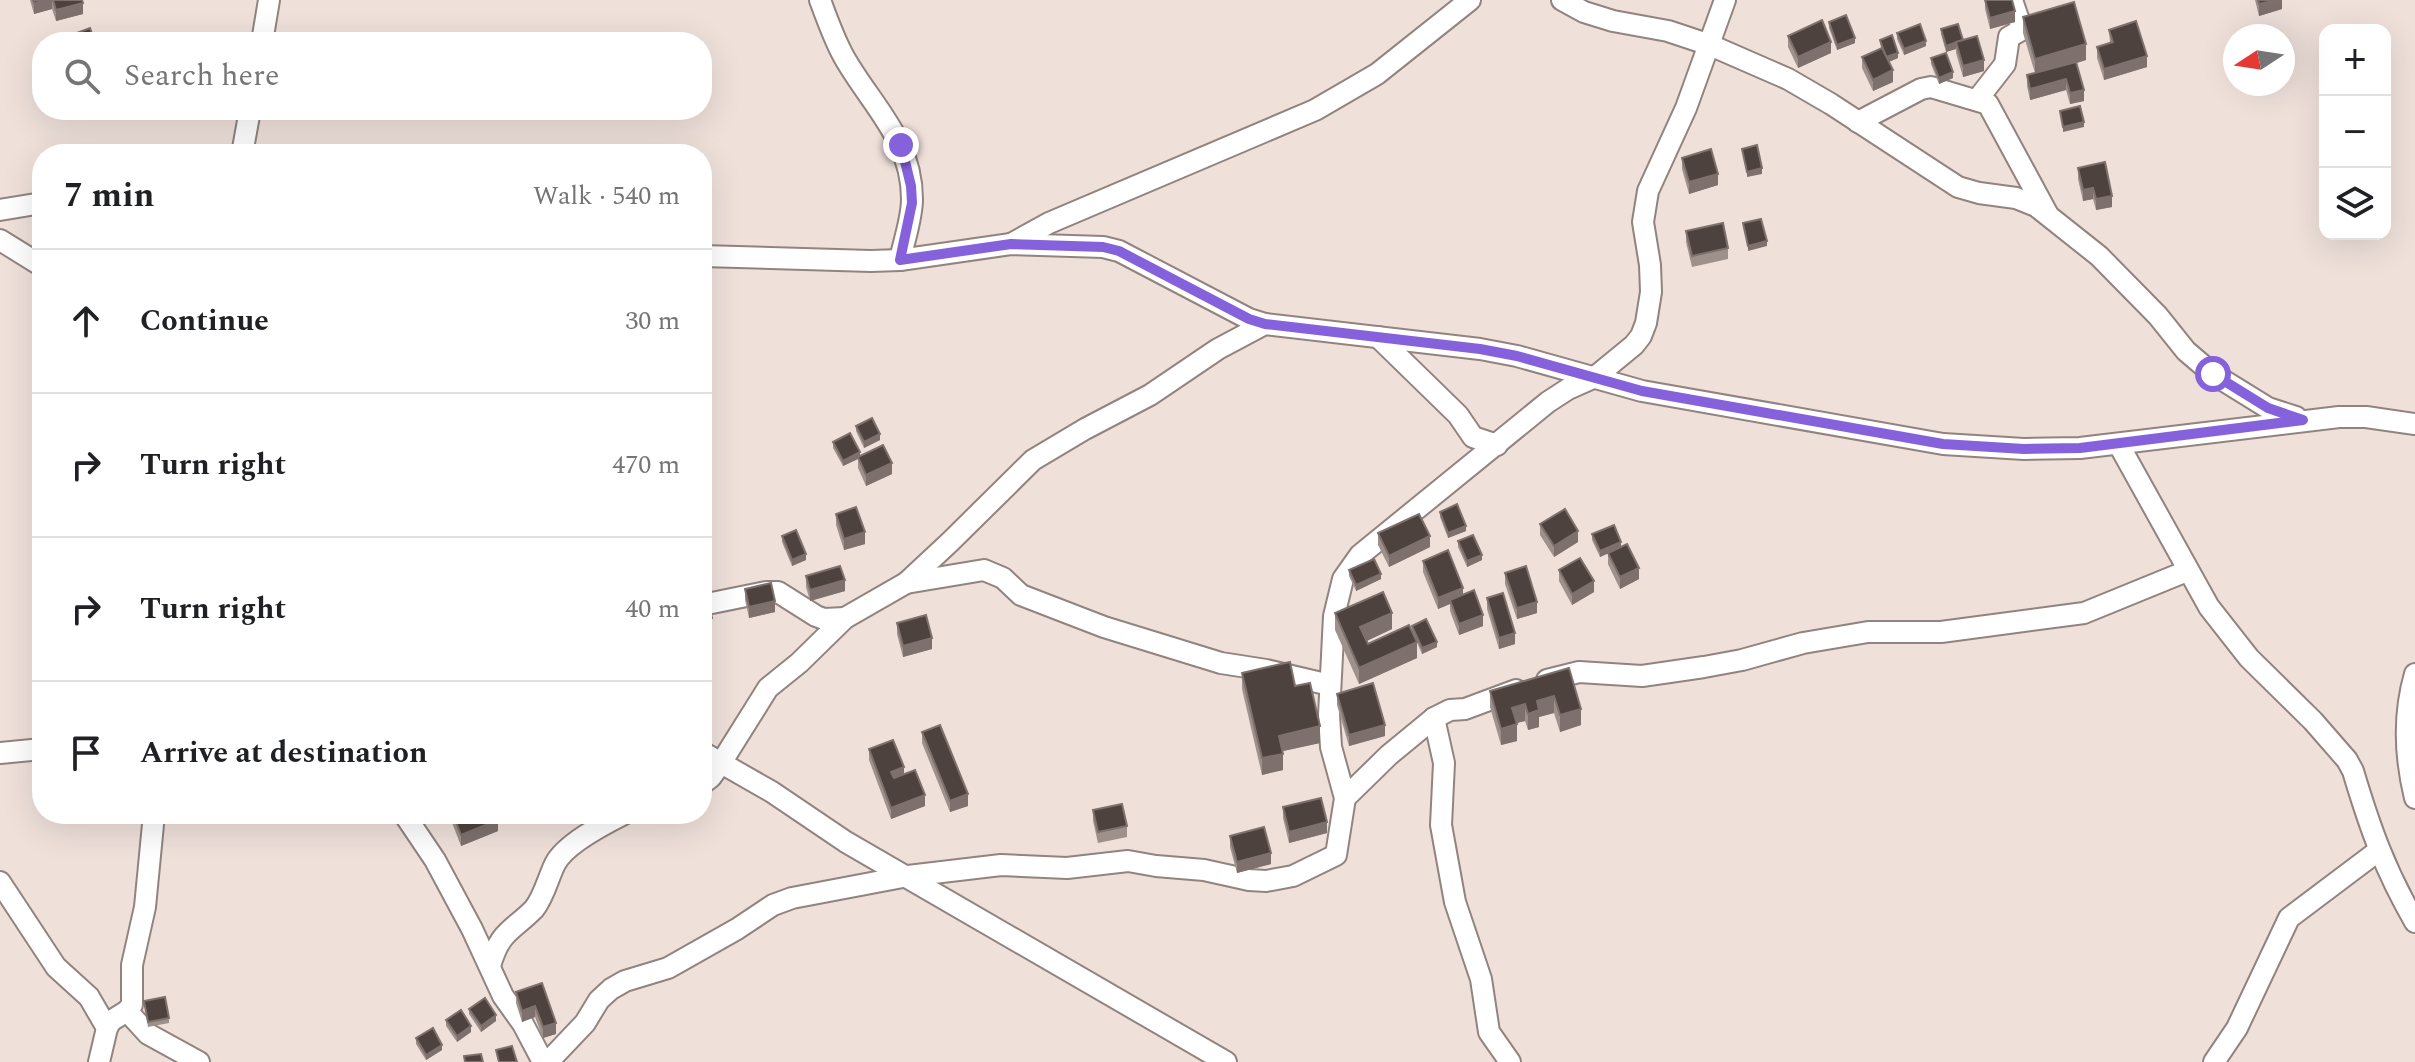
<!DOCTYPE html>
<meta charset="utf-8">
<style>
body{margin:0;font-family:Spectral,serif;background:#f6f6f6;color:#202124}
.controls{position:absolute;right:24px;top:24px;display:grid;overflow:hidden;border-radius:16px;box-shadow:0 8px 32px #0002}
.controls button{width:72px;height:72px;display:grid;place-items:center;padding:0;border:0;border-bottom:2px solid #e0e0e0;background:#fff;color:#202124;font:40px sans-serif}
.compass{position:absolute;left:2223px;top:24px;width:72px;height:72px;border-radius:50%;background:#fff;box-shadow:0 8px 32px #0002;rotate:258deg}
.stop{position:absolute;width:24px;height:24px;margin:-18px;border:6px solid #8562dc;border-radius:50%;background:#fff}
.stop.end{background:#8562dc;border-color:#fff;box-shadow:0 2px 8px #0008}
.list{margin:0;padding:0;list-style:none}
h2{display:flex;justify-content:space-between;align-items:center;height:104px;margin:0;padding:0 32px;font-size:34px}
h2 small{font-size:26px;font-weight:400;color:#757577}
.list li{display:grid;grid-template-columns:52px 1fr auto;gap:24px;align-items:center;box-sizing:border-box;height:144px;padding:0 32px;border-top:2px solid #e0e0e0}
.list b{display:block;font-size:30px;white-space:nowrap}
.list em{font-size:26px;font-style:normal;color:#757577}
.icon{flex:none;width:44px;height:44px;fill:none;stroke:currentColor;stroke-width:2;stroke-linecap:round;stroke-linejoin:round}
.map{position:relative;flex:none;width:2415px;height:1062px;overflow:hidden}
.search{position:absolute;background:#fff;box-shadow:0 8px 32px #0002;left:32px;top:32px;width:680px;height:88px;display:flex;align-items:center;gap:20px;box-sizing:border-box;padding:0 28px;border-radius:32px;color:#757577;font-size:30px}
.panel{position:absolute;background:#fff;box-shadow:0 8px 32px #0002;left:32px;top:144px;width:680px;height:680px;border-radius:32px}
.map>svg:first-child{display:block}
.lines{fill:none;stroke-linecap:round;stroke-linejoin:round}
.street-casing{stroke:#91837e;stroke-width:24}
.street{stroke:#fff;stroke-width:20}
.wall{fill:#9e918c}
.shaded-wall{fill:#7e716d}
.building{fill:#4e423e;stroke:#7e716d;stroke-width:2}
.route{stroke:#8562dc;stroke-width:10}
</style>
<div class="map">
<svg width="2415" height="1062" viewBox="0 0 2415 1062">
<rect width="100%" height="100%" fill="#efe0da"/>
<g class="lines">
<g class="street-casing">
<g id="street">
<path d="M820 0C827 19 834 39 844 57 871 105 912 139 912 199 912 219 904 240 900 260"/>
<path d="M1562 0 1584 12 1613 21 1668 31 1710 45 1788 79 1831 104 1958 187 1979 193 2016 198 2036 206 2099 256 2158 316 2186 351 2213 374 2268 408 2296 417"/>
<path d="M262 42 269 0"/>
<path d="M1977 100 2005 64 2009 37 2025 28 2018 18 2012 0"/>
<path d="M1858 122 1921 89 1931 87 1988 104 2047 213"/>
<path d="M242 154 250 110"/>
<path d="M0 210 42 203"/>
<path d="M0 240 42 266"/>
<path d="M1011 244 1049 223 1315 110 1377 74 1470 0"/>
<path d="M702 256 871 261 900 260 1011 244 1103 247 1119 251 1249 319 1265 324 1480 349 1517 356 1642 391 1943 444 2024 449 2080 448 2339 417H2366L2415 424"/>
<path d="M1378 337 1458 415 1473 437 1497 445"/>
<path d="M2119 445 2209 607 2249 658 2313 721 2347 760 2353 771C2370 828 2385 870 2415 922"/>
<path d="M906 583 984 570 1003 578 1021 595 1104 627 1221 663 1266 670 1330 685"/>
<path d="M702 605 766 592H778L816 616 824 619 845 618"/>
<path d="M2415 674C2403 715 2405 757 2415 798"/>
<path d="M1547 680 1579 672 1642 676 1704 667 1742 660 1803 643 1868 632H1941L2084 613 2187 571"/>
<path d="M1434 718 1444 763 1441 825 1455 902 1481 979 1489 1032 1510 1062"/>
<path d="M702 752 772 792 846 842 1226 1062"/>
<path d="M0 753 42 749"/>
<path d="M702 784 711 777 721 763 768 688 799 663 845 618 906 583 950 542 1033 460 1085 429 1150 395 1218 349 1265 324"/>
<path d="M1345 798 1389 755 1434 718 1450 710 1465 709 1516 690"/>
<path d="M404 814 435 860 472 929 503 996 523 1024 543 1062"/>
<path d="M0 882 56 967 89 997 107 1028"/>
<path d="M490 966C500 931 511 932 534 909 544 897 548 878 555 864 565 844 604 824 624 814"/>
<path d="M127 1011 148 1034 199 1062"/>
<path d="M99 1062 107 1028 111 1021 127 1011 132 1005V965L145 907 154 814"/>
<path d="M548 1062 585 1023 599 1000 611 989 625 981 668 968 737 929 773 905 792 898 908 876 1001 865 1067 868 1128 861 1156 866 1204 870 1249 880 1266 881 1293 876 1336 855 1345 798 1331 747 1329 715 1334 616 1343 579 1360 555 1548 402 1568 389 1595 377 1634 345 1641 336 1646 323 1651 292 1650 265 1643 222 1648 191 1686 108 1725 0"/>
<path d="M2214 1062 2237 1028 2289 918 2378 851"/>
</g>
</g>
<use href="#street" class="street"/>
</g>
<g class="wall">
<path d="M30 0H82L83 14 56 21 52 9 34 14Z"/>
<path d="M1985 0 2015 22 1990 29 1985 9Z"/>
<path d="M2255 0H2282V9L2259 16Z"/>
<path d="M2023 17 2086 60 2077 63 2084 101 2070 104 2066 90 2030 100 2027 86V75L2035 73 2023 33Z"/>
<path d="M1829 22 1855 43 1837 50 1829 28Z"/>
<path d="M1941 29 1963 40 1984 71 1963 77 1956 53V49L1946 52 1941 34Z"/>
<path d="M2109 30 2147 67 2104 80 2097 58V47L2110 43Z"/>
<path d="M1897 33 1926 46 1904 55 1897 39Z"/>
<path d="M1788 36 1831 53 1798 68 1788 47Z"/>
<path d="M1880 40 1898 58 1889 62 1893 82 1873 91 1862 68V57L1881 48Z"/>
<path d="M1931 58 1953 78 1939 84 1931 64Z"/>
<path d="M1682 158 1718 185 1689 194 1682 169Z"/>
<path d="M2078 168 2112 207 2096 210 2093 199 2083 201 2078 179Z"/>
<path d="M1686 231 1728 248V259L1692 267 1686 242Z"/>
<path d="M856 426 880 440 864 448 856 431Z"/>
<path d="M833 442 860 456 892 474 866 486 858 468V459L843 466 833 448Z"/>
<path d="M1440 512 1466 531 1448 538 1440 517Z"/>
<path d="M836 514 865 544 844 550 836 525Z"/>
<path d="M1540 524 1578 542 1554 557 1540 535Z"/>
<path d="M1378 533 1430 547 1389 567 1378 545Z"/>
<path d="M1592 534 1621 547 1639 579 1620 589 1608 564V553L1600 557 1592 540Z"/>
<path d="M782 536 806 560 792 566 782 542Z"/>
<path d="M1458 541 1482 560 1467 567 1458 547Z"/>
<path d="M1423 561 1463 595 1483 626 1459 635 1450 611V604L1438 609 1423 572Z"/>
<path d="M1349 570 1381 579 1356 591 1349 576Z"/>
<path d="M1559 570 1594 592 1572 605 1559 581Z"/>
<path d="M1505 573 1537 613 1517 619 1505 584Z"/>
<path d="M806 576 845 591 810 601 806 587Z"/>
<path d="M745 589 775 612 749 618 745 600Z"/>
<path d="M1487 598 1515 644 1499 649 1487 609Z"/>
<path d="M1335 613 1392 629 1367 641 1368 644 1417 658 1359 684 1335 630Z"/>
<path d="M897 623 932 649 903 657 897 634Z"/>
<path d="M1412 626 1437 647 1422 654 1412 631Z"/>
<path d="M1569 668 1581 725 1560 732 1554 713 1539 717V727L1528 730 1525 721 1517 723V741L1501 745 1490 707V691Z"/>
<path d="M1242 673 1295 686 1320 743 1282 751 1283 770 1262 775 1242 689Z"/>
<path d="M1337 694 1385 736 1349 746 1337 705Z"/>
<path d="M922 732 968 806 950 812 922 743Z"/>
<path d="M869 749 904 774 925 806 891 819 869 760Z"/>
<path d="M1283 807 1327 833 1289 843 1283 818Z"/>
<path d="M1093 810 1127 826V837L1098 843 1093 821Z"/>
<path d="M451 814H495L498 831 461 846 451 820Z"/>
<path d="M1230 836 1271 864 1237 873 1230 847Z"/>
<path d="M542 983 556 1034 543 1038 535 1017 522 1022 516 1003V992Z"/>
<path d="M144 1001 169 1018V1023L148 1027Z"/>
<path d="M469 1009 496 1021 481 1032 469 1014Z"/>
<path d="M446 1020 471 1032 457 1042 446 1026Z"/>
<path d="M416 1038 442 1050 426 1060 416 1044Z"/>
</g>
<g class="shaded-wall">
<path d="M46 0H52V9L34 14V3Z"/>
<path d="M2276 0H2282V9L2259 16V4Z"/>
<path d="M83 3V14L56 21V10Z"/>
<path d="M2015 11V22L1990 29V18Z"/>
<path d="M1855 38V43L1837 50V45Z"/>
<path d="M1926 41V46L1904 55V49Z"/>
<path d="M1831 42V53L1798 68V57Z"/>
<path d="M1956 43V49L1946 52V46Z"/>
<path d="M2086 44V60L2035 75V59Z"/>
<path d="M1898 53V58L1886 63V57Z"/>
<path d="M2147 56V67L2104 80V69Z"/>
<path d="M1984 60V71L1963 77V66Z"/>
<path d="M1893 70V82L1873 91V80Z"/>
<path d="M1953 72V78L1939 84V78Z"/>
<path d="M2066 79V90L2030 100V89Z"/>
<path d="M2084 90V101L2070 104V93Z"/>
<path d="M2084 122V127L2063 132V127Z"/>
<path d="M1762 168V174L1747 177V172Z"/>
<path d="M1718 174V185L1689 194V182Z"/>
<path d="M2093 188V199L2083 201V190Z"/>
<path d="M2112 196V207L2096 210V199Z"/>
<path d="M1767 241V246L1748 251V246Z"/>
<path d="M880 434V440L864 448V442Z"/>
<path d="M860 452V458L843 466V461Z"/>
<path d="M892 463V474L866 486V475Z"/>
<path d="M1466 526V531L1448 538V533Z"/>
<path d="M1578 531V542L1554 557V546Z"/>
<path d="M865 532V544L844 550V539Z"/>
<path d="M1430 536V547L1389 567V556Z"/>
<path d="M1621 542V548L1600 557V551Z"/>
<path d="M806 554V560L792 566V560Z"/>
<path d="M1482 555V560L1467 567V561Z"/>
<path d="M1639 568V579L1620 589V577Z"/>
<path d="M1381 574V579L1356 591V585Z"/>
<path d="M845 580V591L810 601V590Z"/>
<path d="M1594 581V592L1572 605V594Z"/>
<path d="M1463 588V599L1450 600V604L1438 609V598Z"/>
<path d="M775 601V612L749 618V607Z"/>
<path d="M1537 602V613L1517 619V608Z"/>
<path d="M1392 613V629L1360 644V627Z"/>
<path d="M1483 615V626L1459 635V624Z"/>
<path d="M712 618V623L702 626V620Z"/>
<path d="M1515 633V644L1499 649V638Z"/>
<path d="M932 638V649L903 657V646Z"/>
<path d="M1417 642V658L1359 684V668Z"/>
<path d="M1437 642V647L1422 654V648Z"/>
<path d="M1554 696V713L1539 717V727L1528 730V714L1537 701Z"/>
<path d="M1525 704V721L1512 724V708Z"/>
<path d="M1581 709V725L1560 732V715Z"/>
<path d="M1517 724V741L1501 745V729Z"/>
<path d="M1385 725V736L1349 746V735Z"/>
<path d="M1320 726V743L1279 752V736Z"/>
<path d="M1283 754V770L1262 775V758Z"/>
<path d="M904 767V778L891 783V772Z"/>
<path d="M968 794V806L950 812V801Z"/>
<path d="M925 795V806L891 819V808Z"/>
<path d="M498 820V831L461 846V835Z"/>
<path d="M1327 822V833L1289 843V832Z"/>
<path d="M1271 853V864L1237 873V862Z"/>
<path d="M535 1006V1017L522 1022V1011Z"/>
<path d="M496 1015V1021L481 1032V1026Z"/>
<path d="M556 1023V1034L543 1038V1027Z"/>
<path d="M471 1026V1032L457 1042V1036Z"/>
<path d="M442 1045V1050L426 1060V1055Z"/>
</g>
<g class="building">
<path d="M33 0H46L34 3Z"/>
<path d="M53 0H82L83 3 56 10Z"/>
<path d="M1985 0H2012L2015 11 1990 18Z"/>
<path d="M2258 0H2276L2259 4Z"/>
<path d="M2074 2 2086 44 2035 59 2023 17Z"/>
<path d="M1846 15 1855 38 1837 45 1829 22Z"/>
<path d="M1822 20 1831 42 1798 57 1788 36Z"/>
<path d="M2136 21 2147 56 2104 69 2097 47 2113 42 2109 30Z"/>
<path d="M1920 24 1926 41 1904 49 1897 33Z"/>
<path d="M1958 24 1963 40 1946 46 1941 29Z"/>
<path d="M90 28 95 42H59L58 40Z"/>
<path d="M1892 35 1898 53 1886 57 1880 40Z"/>
<path d="M1977 36 1984 60 1963 66 1956 42Z"/>
<path d="M1882 48 1893 70 1873 80 1862 57Z"/>
<path d="M1946 53 1953 72 1939 78 1931 58Z"/>
<path d="M2076 62 2084 90 2070 93 2066 79 2030 89 2027 75Z"/>
<path d="M2080 106 2084 122 2063 127 2060 111Z"/>
<path d="M1757 145 1762 168 1747 172 1742 149Z"/>
<path d="M1711 149 1718 174 1689 182 1682 158Z"/>
<path d="M2105 162 2112 196 2096 199 2093 188 2083 190 2078 168Z"/>
<path d="M1761 219 1767 241 1748 246 1743 223Z"/>
<path d="M1723 223 1728 248 1692 256 1686 231Z"/>
<path d="M872 418 880 434 864 442 856 426Z"/>
<path d="M850 433 860 452 843 461 833 442Z"/>
<path d="M883 445 892 463 866 475 858 457Z"/>
<path d="M1457 504 1466 526 1448 533 1440 512Z"/>
<path d="M856 507 865 532 844 539 836 514Z"/>
<path d="M1565 509 1578 531 1554 546 1540 524Z"/>
<path d="M1419 514 1430 536 1389 556 1378 533Z"/>
<path d="M1614 525 1621 542 1600 551 1592 534Z"/>
<path d="M796 530 806 554 792 560 782 536Z"/>
<path d="M1473 535 1482 555 1467 561 1458 541Z"/>
<path d="M1627 544 1639 568 1620 577 1608 553Z"/>
<path d="M1448 550 1463 588 1438 598 1423 561Z"/>
<path d="M1580 558 1594 581 1572 594 1559 570Z"/>
<path d="M1374 559 1381 574 1356 585 1349 570Z"/>
<path d="M840 566 845 580 810 590 806 576Z"/>
<path d="M1526 566 1537 602 1517 608 1505 573Z"/>
<path d="M771 583 775 601 749 607 745 589Z"/>
<path d="M1474 590 1483 615 1459 624 1450 600Z"/>
<path d="M1383 592 1392 613 1360 627 1368 644 1409 625 1417 642 1359 668 1335 613Z"/>
<path d="M1503 593 1515 633 1499 638 1487 598Z"/>
<path d="M707 601 712 618 702 620V602Z"/>
<path d="M926 615 932 638 903 646 897 623Z"/>
<path d="M1426 619 1437 642 1422 648 1412 626Z"/>
<path d="M1290 662 1295 686 1310 683 1320 726 1279 736 1283 754 1262 758 1242 673Z"/>
<path d="M1569 668 1581 709 1560 715 1554 696 1537 701 1539 710 1528 714 1525 704 1512 708 1517 724 1501 729 1490 691Z"/>
<path d="M1373 683 1385 725 1349 735 1337 694Z"/>
<path d="M940 725 968 794 950 801 922 732Z"/>
<path d="M893 740 904 767 891 772 894 778 915 770 925 795 891 808 869 749Z"/>
<path d="M1321 798 1327 822 1289 832 1283 807Z"/>
<path d="M1122 804 1127 826 1098 832 1093 810Z"/>
<path d="M453 814H495L498 820 461 835Z"/>
<path d="M1264 827 1271 853 1237 862 1230 836Z"/>
<path d="M542 983 556 1023 543 1027 535 1006 522 1011 516 992Z"/>
<path d="M165 997 169 1018 148 1022 144 1001Z"/>
<path d="M485 998 496 1015 481 1026 469 1009Z"/>
<path d="M461 1010 471 1026 457 1036 446 1020Z"/>
<path d="M433 1028 442 1045 426 1055 416 1038Z"/>
<path d="M512 1046 517 1062H499L496 1050Z"/>
<path d="M481 1054 483 1062H465L464 1056Z"/>
</g>
<g class="lines">
<path class="route" d="M901 145 911 186 912 203 900 260 1011 244 1103 247 1119 251 1249 319 1265 324 1480 349 1517 356 1642 391 1943 444 2024 449 2080 448 2303 420 2268 408 2213 374"/>
</g>
</svg>
<div class="controls">
<button>+</button>
<button>−</button>
<button><svg class="icon" aria-label="layers" viewBox="0 0 24 24"><path d="M12 4l9 5-9 5-9-5zM3 14l9 5 9-5"/></svg></button>
</div>
<svg class="compass" viewBox="-18 -18 36 36"><path d="M0-13l5 13h-10z" fill="#e53935"/><path d="M0 13l5-13h-10z" fill="#757577"/></svg>
<div class="stop" style="left:2213px;top:374px"></div>
<div class="stop end" style="left:901px;top:145px"></div>
<div class="search"><svg class="icon" aria-label="search" viewBox="0 0 24 24"><circle cx="10" cy="10" r="6"/><path d="M15 15l6 6"/></svg>Search here</div>
<section class="panel">
<h2>7 min<small>Walk · 540 m</small></h2>
<ul class="list">
<li><svg class="icon" aria-label="ahead" viewBox="0 0 24 24"><path d="M12 20V5M6 11l6-6 6 6"/></svg><div><b>Continue</b></div><em>30 m</em></li>
<li><svg class="icon" aria-label="right" viewBox="0 0 24 24"><path d="M7 20v-9h11M14 6l5 5-5 5"/></svg><div><b>Turn right</b></div><em>470 m</em></li>
<li><svg class="icon" aria-label="right" viewBox="0 0 24 24"><path d="M7 20v-9h11M14 6l5 5-5 5"/></svg><div><b>Turn right</b></div><em>40 m</em></li>
<li><svg class="icon" aria-label="arrive" viewBox="0 0 24 24"><path d="M6 21V4h12l-3 4 3 4H6"/></svg><div><b>Arrive at destination</b></div></li>
</ul>
</section>
</div>
